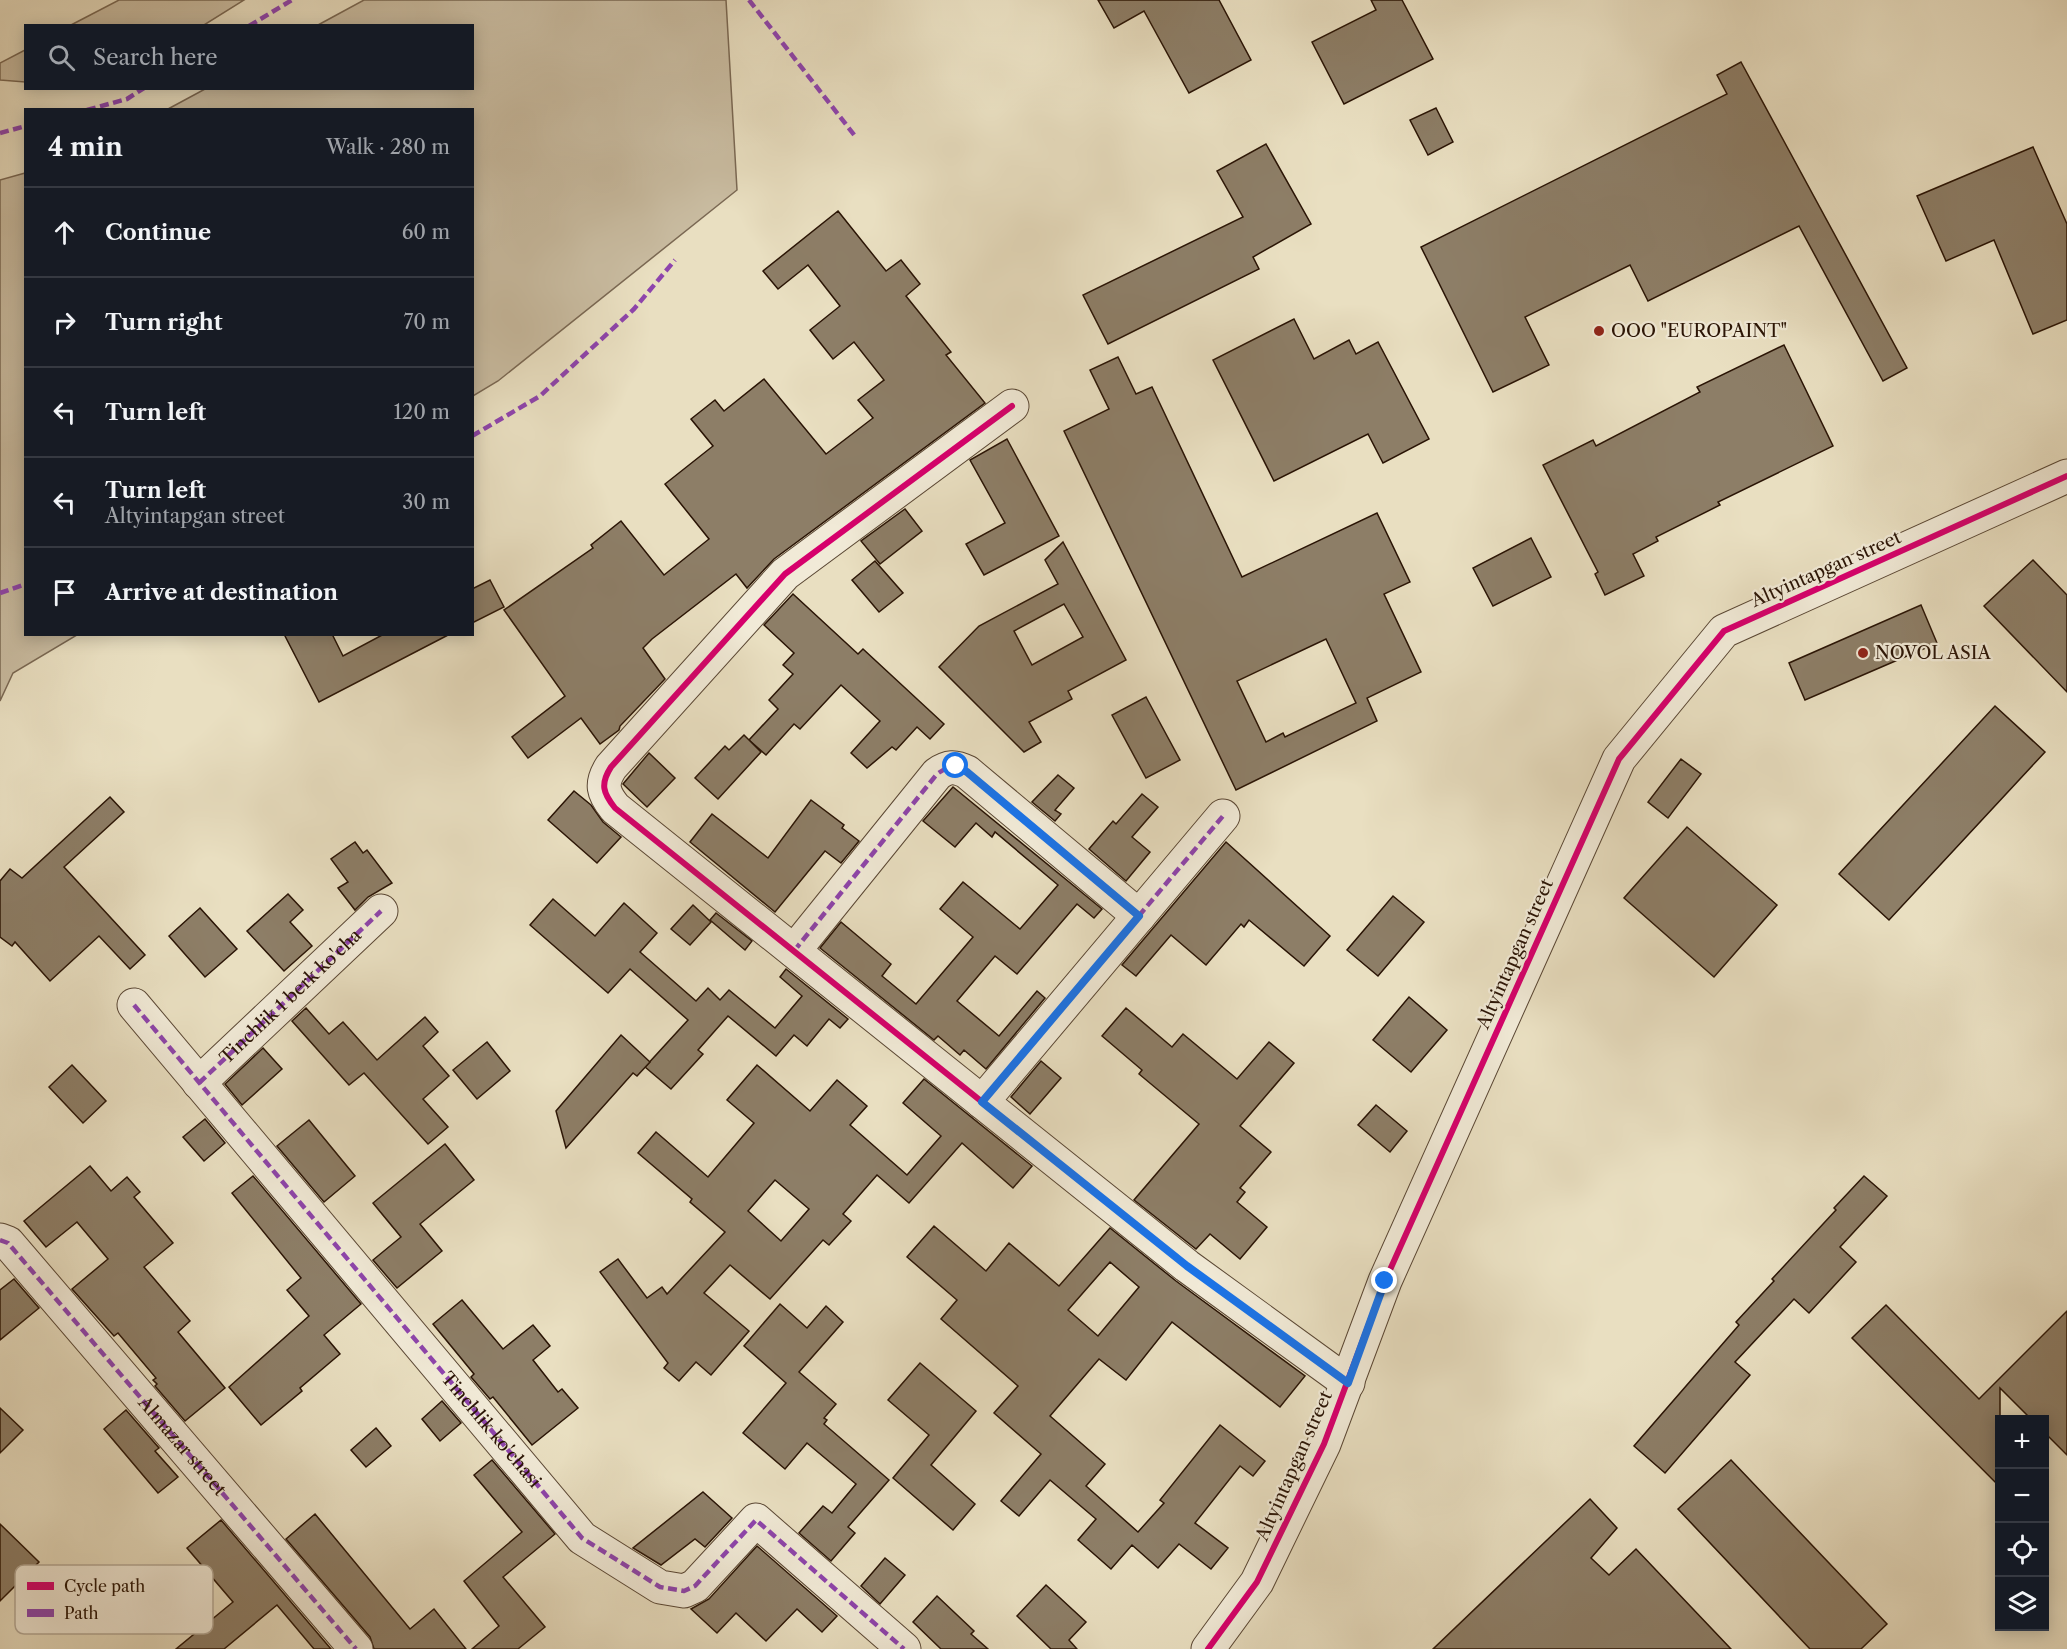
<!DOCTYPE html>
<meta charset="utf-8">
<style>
body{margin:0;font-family:"Libre Caslon Text",serif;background:#20242c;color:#f1f3f6}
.controls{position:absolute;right:18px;bottom:18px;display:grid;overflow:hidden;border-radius:0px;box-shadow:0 3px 15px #0003}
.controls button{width:54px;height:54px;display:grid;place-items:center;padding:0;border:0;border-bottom:2px solid #363941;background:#171b24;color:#f1f3f6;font:30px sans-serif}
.stop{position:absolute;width:18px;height:18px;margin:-14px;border:4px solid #1a73e8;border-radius:50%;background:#fff}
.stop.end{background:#1a73e8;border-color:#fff;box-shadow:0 2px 6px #0008}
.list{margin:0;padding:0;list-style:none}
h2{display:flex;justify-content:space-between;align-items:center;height:78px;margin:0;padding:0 24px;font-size:26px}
h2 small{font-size:20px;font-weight:400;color:#9ea1a6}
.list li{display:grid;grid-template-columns:39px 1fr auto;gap:18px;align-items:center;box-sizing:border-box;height:90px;padding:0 24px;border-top:2px solid #363941}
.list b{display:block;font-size:22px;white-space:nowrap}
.list p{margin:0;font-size:20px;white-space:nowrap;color:#9ea1a6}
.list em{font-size:20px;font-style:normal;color:#9ea1a6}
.icon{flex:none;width:33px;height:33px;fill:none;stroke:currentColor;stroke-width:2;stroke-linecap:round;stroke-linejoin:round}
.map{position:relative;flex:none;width:2067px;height:1649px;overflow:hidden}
.search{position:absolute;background:#171b24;box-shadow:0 3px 15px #0003;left:24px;top:24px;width:450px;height:66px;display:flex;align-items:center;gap:15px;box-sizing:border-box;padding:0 21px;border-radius:0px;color:#9ea1a6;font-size:22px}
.panel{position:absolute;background:#171b24;box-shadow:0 3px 15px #0003;left:24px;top:108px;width:450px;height:528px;border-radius:0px}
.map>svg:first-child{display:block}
.green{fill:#c9bca1;stroke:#7a6853;stroke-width:1.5}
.building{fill:#8d7e67;stroke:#2a1405;stroke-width:1.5;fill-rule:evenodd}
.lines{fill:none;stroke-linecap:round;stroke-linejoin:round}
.minor-casing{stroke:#5a4734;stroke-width:35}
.minor{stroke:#f1ead7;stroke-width:33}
.quiet{stroke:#8e44ad;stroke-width:4.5;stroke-dasharray:9 4.5;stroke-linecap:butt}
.cycleway-casing{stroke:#f1ead7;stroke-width:10}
.cycleway{stroke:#d6006c;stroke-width:6}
.route{stroke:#1a73e8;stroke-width:8}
.poi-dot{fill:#8f2418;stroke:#f1ead7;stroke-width:2}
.labels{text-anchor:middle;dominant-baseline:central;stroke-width:4.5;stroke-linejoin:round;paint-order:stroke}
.poi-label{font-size:18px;fill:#2a1405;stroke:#f1ead7;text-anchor:start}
.street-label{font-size:18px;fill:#2a1405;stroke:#f1ead7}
.key{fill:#f1ead7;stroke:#b5aa98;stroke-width:1.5}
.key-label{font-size:16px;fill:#2a1405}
</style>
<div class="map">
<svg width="2067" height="1649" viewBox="0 0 2067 1649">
<rect width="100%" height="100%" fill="#e9dfc1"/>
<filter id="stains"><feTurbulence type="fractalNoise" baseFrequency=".00333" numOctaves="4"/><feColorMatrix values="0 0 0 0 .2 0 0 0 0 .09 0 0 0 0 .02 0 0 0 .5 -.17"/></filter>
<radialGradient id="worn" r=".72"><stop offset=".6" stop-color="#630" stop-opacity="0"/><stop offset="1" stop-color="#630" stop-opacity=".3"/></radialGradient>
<g class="green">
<path d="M119 0H244L204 25H71Z"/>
<path d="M364 0H726L737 190 498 381 473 396 472 110 168 109 205 89 472 88V26L318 25Z"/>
<path d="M25 50V82L0 80V63Z"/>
<path d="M25 173 26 634 77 635 13 673 0 701V180Z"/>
</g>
<g class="building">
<path d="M1098 0H1219L1251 60 1189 93 1144 11 1114 28Z"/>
<path d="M1371 0H1402L1433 59 1344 104 1312 42 1376 10Z"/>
<path d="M1741 62 1907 368 1883 381 1799 226 1648 301 1630 265 1525 317 1549 365 1493 392 1421 247 1727 94 1717 75Z"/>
<path d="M1436 108 1453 142 1428 155 1410 120Z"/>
<path d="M1266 144 1311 224 1253 257 1259 269 1108 344 1083 295 1243 217 1217 171Z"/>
<path d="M2033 147 2067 224V320L2033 334 1994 240 1946 261 1917 196Z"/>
<path d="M838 211 886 271 901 260 920 284 906 296 951 352 946 355 985 403 774 559 747 588 736 574 652 639 643 648 665 679 620 726 619 730 600 744 581 718 528 758 512 737 565 696 504 610 593 548 591 545 621 521 664 575 709 539 665 484 713 446 691 419 715 400 724 411 764 379 826 454 873 418 858 400 884 380 854 342 833 359 810 330 840 306 808 265 778 289 763 271Z"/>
<path d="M1294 319 1314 359 1349 340 1356 354 1378 342 1429 439 1383 463 1368 434 1274 481 1213 360Z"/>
<path d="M1784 345 1833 446 1718 502 1720 505 1656 537 1658 541 1633 554 1644 576 1605 595 1595 574 1598 572 1543 465 1593 440 1596 446 1700 392 1697 387Z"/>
<path d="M1118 357 1136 394 1152 387 1242 577 1377 513 1410 582 1384 594 1421 672 1367 698 1377 721 1236 790 1064 431 1109 409 1090 370ZM1326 639 1356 703 1285 737 1283 733 1266 742 1237 681Z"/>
<path d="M1007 439 1059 536 984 575 966 544 1005 523 970 460Z"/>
<path d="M905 509 922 531 880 564 861 541Z"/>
<path d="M1531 538 1551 577 1493 606 1473 568Z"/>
<path d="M1063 542 1126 660 1068 691 1072 699 1029 722 1041 742 1024 752 939 667 979 626 1058 584 1045 560ZM1064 604 1083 637 1032 665 1014 631Z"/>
<path d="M2033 560 2067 595V692L1984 606Z"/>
<path d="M875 561 903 593 879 612 852 580Z"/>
<path d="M490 580 504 607 472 623V589Z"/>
<path d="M793 594 858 654 863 649 944 724 930 739 917 727 896 750 892 747 867 768 851 753 880 721 841 685 800 729 794 724 766 755 749 740 778 709 769 700 793 674 783 665 794 653 764 625Z"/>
<path d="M1921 605 1937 643 1805 700 1789 663Z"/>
<path d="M284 634H332L343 656 384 634H450L319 702Z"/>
<path d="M1146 697 1180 760 1146 778 1112 715Z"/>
<path d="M1995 706 2045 752 1889 920 1839 874Z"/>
<path d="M744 735 761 752 718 799 695 778 725 746 729 750Z"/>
<path d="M649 753 675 778 647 807 623 784Z"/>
<path d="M1681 759 1701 774 1668 818 1648 802Z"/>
<path d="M1058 775 1074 788 1055 810 1061 814 1055 821 1032 802Z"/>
<path d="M953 787 1102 909 1094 918 1077 904 1017 974 995 956 957 1001 999 1036 1037 991 1045 998 986 1069 964 1050 960 1055 938 1036 934 1040 820 948 841 922 891 964 882 976 916 1004 973 937 940 909 963 882 1020 929 1058 885 995 832 992 837 976 823 955 847 923 821Z"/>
<path d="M574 791 591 805 603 822 621 837 597 863 548 820Z"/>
<path d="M1142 794 1158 807 1132 837 1150 852 1126 881 1089 849 1113 821 1116 824Z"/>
<path d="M110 797 124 812 64 867 145 955 130 969 99 936 50 981 15 942 12 946 0 937V881L10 869 22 878Z"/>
<path d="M811 800 844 825 842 828 859 841 841 863 825 851 775 912 690 842 712 814 768 858Z"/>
<path d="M1687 827 1777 905 1714 977 1624 898Z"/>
<path d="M355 842 363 853 367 850 392 883 368 897 355 910 338 888 348 882 331 859Z"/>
<path d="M1226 842 1330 936 1304 966 1249 920 1244 927 1241 924 1206 965 1171 935 1136 976 1122 965Z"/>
<path d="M288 894 303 910 290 922 312 946 284 971 247 931Z"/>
<path d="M1393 896 1424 922 1378 976 1347 950Z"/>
<path d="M553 899 595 936 624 903 657 933 640 952 696 1001 708 988 720 1000 729 990 775 1028 802 996 780 977 786 969 848 1019 840 1028 829 1019 807 1046 794 1035 776 1056 728 1016 698 1050 703 1054 671 1089 645 1067 688 1020 630 969 608 993 530 925Z"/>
<path d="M693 905 711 922 690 945 671 929Z"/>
<path d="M200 908 237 949 205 977 169 936Z"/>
<path d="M716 913 752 941 745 950 710 920Z"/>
<path d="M1409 997 1447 1030 1411 1072 1373 1040Z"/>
<path d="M306 1008 329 1034 343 1022 377 1060 425 1017 438 1032 423 1046 449 1076 423 1099 448 1127 428 1144 364 1073 349 1085 292 1021Z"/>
<path d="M1126 1008 1172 1047 1183 1034 1237 1079 1269 1042 1294 1063 1240 1126 1271 1152 1240 1188 1245 1192 1237 1202 1267 1227 1240 1259 1210 1234 1196 1249 1134 1200 1199 1124 1139 1074 1142 1070 1102 1036Z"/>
<path d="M621 1035 650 1062 637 1076 633 1073 566 1148 556 1111Z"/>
<path d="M487 1042 510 1071 477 1099 453 1070Z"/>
<path d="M263 1048 282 1069 242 1105 225 1084Z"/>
<path d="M1041 1061 1061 1078 1030 1114 1011 1097Z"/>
<path d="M72 1065 106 1101 83 1123 49 1087Z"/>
<path d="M757 1065 810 1111 837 1080 867 1106 850 1125 907 1175 941 1136 903 1103 924 1079 1032 1166 1013 1188 962 1143 909 1203 877 1175 843 1214 851 1221 829 1245 823 1240 770 1299 730 1265 704 1293 749 1331 711 1375 696 1362 679 1381 664 1368 668 1363 600 1272 618 1259 647 1298 662 1287 667 1294 725 1232 690 1202 692 1199 638 1153 656 1132 708 1177 754 1123 727 1100ZM775 1180 809 1209 781 1241 748 1211Z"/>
<path d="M1376 1105 1407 1131 1390 1152 1358 1125Z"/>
<path d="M205 1119 225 1143 204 1161 183 1137Z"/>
<path d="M309 1120 355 1176 324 1202 277 1146Z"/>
<path d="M445 1144 474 1180 420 1224 442 1251 397 1288 373 1260 401 1237 373 1203Z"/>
<path d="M90 1166 111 1191 127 1177 140 1192 134 1197 173 1243 144 1267 190 1321 178 1332 225 1388 185 1421 155 1386 157 1384 153 1380 156 1378 118 1333 114 1336 72 1289 108 1259 77 1222 46 1247 24 1221Z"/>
<path d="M253 1176 361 1304 324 1335 340 1354 300 1388 302 1391 261 1425 229 1387 309 1316 287 1290 301 1278 232 1193Z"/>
<path d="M1864 1176 1887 1196 1840 1247 1856 1262 1809 1313 1794 1299 1735 1362 1750 1375 1665 1473 1634 1446 1739 1325 1736 1322 1774 1281 1772 1279 1836 1210 1834 1208Z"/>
<path d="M934 1226 986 1271 1009 1243 1059 1286 1110 1228 1176 1281 1305 1376 1280 1407 1172 1322 1126 1380 1099 1359 1050 1416 1105 1464 1086 1486 1138 1532 1164 1503 1160 1500 1220 1425 1265 1461 1253 1476 1240 1466 1195 1523 1228 1548 1211 1569 1179 1544 1158 1568 1132 1545 1111 1569 1078 1540 1096 1519 1050 1480 1019 1516 1001 1501 1041 1454 994 1413 1018 1386 941 1319 957 1300 907 1257ZM1110 1262 1139 1287 1098 1336 1068 1310Z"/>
<path d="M14 1279 39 1308 0 1340V1290Z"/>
<path d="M462 1300 503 1349 533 1325 550 1346 533 1360 558 1392 562 1389 578 1408 532 1445 493 1397 490 1399 471 1377 474 1374 433 1324Z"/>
<path d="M780 1304 807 1328 826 1306 843 1322 799 1372 836 1404 824 1418 827 1420 824 1424 889 1480 848 1527 855 1533 831 1561 799 1533 823 1506 832 1513 856 1484 807 1443 785 1469 743 1433 786 1383 744 1346Z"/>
<path d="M1886 1305 1979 1399 2067 1311V1455L2044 1432V1419H2031L2000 1388V1487L1852 1338Z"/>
<path d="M920 1363 976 1411 931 1465 975 1504 953 1530 893 1478 929 1435 888 1400Z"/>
<path d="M442 1401 461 1423 440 1441 422 1419Z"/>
<path d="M0 1408 23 1430 0 1453Z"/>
<path d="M126 1410 159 1448 155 1451 178 1477 158 1493 104 1429Z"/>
<path d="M376 1428 391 1446 366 1467 351 1450Z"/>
<path d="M492 1460 555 1534 503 1577 545 1627 518 1649H472L499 1626 464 1581 522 1532 474 1475Z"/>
<path d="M1731 1460 1887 1624 1861 1649H1810L1678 1509Z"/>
<path d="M703 1492 732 1518 705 1547 695 1539 661 1565 633 1548Z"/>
<path d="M1590 1499 1617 1528 1591 1558 1609 1575 1636 1549 1731 1649H1433Z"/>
<path d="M315 1514 410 1629 434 1609 466 1649H374L370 1637 286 1539Z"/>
<path d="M221 1520 331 1649H314L277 1605 224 1649H176L233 1602 187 1548Z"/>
<path d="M0 1524 39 1562 0 1601Z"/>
<path d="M757 1546 837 1616 822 1632 797 1609 766 1641 736 1613 717 1633 691 1609 709 1599Z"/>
<path d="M885 1558 905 1575 880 1604 861 1586Z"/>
<path d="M1046 1585 1086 1622 1069 1640 1077 1649H1051L1017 1616Z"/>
<path d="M937 1596 974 1631 971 1634 988 1649H941L913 1622Z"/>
</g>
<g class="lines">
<g class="minor-casing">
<g id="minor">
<path d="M1012 406 785 574 611 767C600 784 603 793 615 808L1187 1266 1348 1383"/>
<path d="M794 951 937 774C948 766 955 766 967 772L1139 916"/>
<path id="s1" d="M134 1005 582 1538 660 1587 684 1591 695 1586 756 1520 904 1649"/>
<path id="s2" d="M199 1083 381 911"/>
<path d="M982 1102 1223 816"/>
<path d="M0 1240 8 1243 356 1649"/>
<path d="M1208 1649 1257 1582 1324 1444 1385 1281 1619 759 1724 631 2067 476"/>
</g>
</g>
<use href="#minor" class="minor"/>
<g class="quiet">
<path d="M749 0 855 136"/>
<path d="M249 26 292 0"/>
<path d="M87 110 127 99 144 88"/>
<path d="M0 133 26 126"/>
<path d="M472 436 540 396 634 309 675 260"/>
<path d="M0 593 26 584"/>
<path d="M794 951 937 774C948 766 955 766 967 772L1139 916"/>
<path d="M134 1005 582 1538 660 1587 684 1591 695 1586 756 1520 904 1649"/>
<path d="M199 1083 381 911"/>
<path d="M982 1102 1223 816"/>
<path id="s3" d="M0 1240 8 1243 356 1649"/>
</g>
<g class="cycleway-casing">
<g id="cycleway">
<path d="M1012 406 785 574 611 767C600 784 603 793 615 808L1187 1266 1348 1383"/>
<path d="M1208 1649 1257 1582 1324 1444 1385 1281 1619 759 1724 631 2067 476"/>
</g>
</g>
<use href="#cycleway" class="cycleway"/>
</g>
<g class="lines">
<path class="route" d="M956 766 967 772 1139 916 982 1102 1187 1266 1348 1383 1385 1281"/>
</g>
<g class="poi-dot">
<circle cx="1599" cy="331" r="6"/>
<circle cx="1863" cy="653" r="6"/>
</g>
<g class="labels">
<g class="poi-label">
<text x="1611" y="331">OOO "EUROPAINT"</text>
<text x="1875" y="653">NOVOL ASIA</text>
</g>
<g class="street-label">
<text transform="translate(1826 569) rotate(-24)">Altyintapgan street</text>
<text transform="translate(1515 954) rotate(-66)">Altyintapgan street</text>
<text stroke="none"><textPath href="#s2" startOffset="126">Tinchlik 1 berk ko'cha</textPath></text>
<text stroke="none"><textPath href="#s1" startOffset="555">Tinchlik ko'chasi</textPath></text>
<text stroke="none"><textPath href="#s3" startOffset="276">Almazar street</textPath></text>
<text transform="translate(1294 1466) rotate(-66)">Altyintapgan street</text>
</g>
</g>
<rect x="15" y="1565" width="198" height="69" rx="9" class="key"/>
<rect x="27" y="1582" width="27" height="8" fill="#d6006c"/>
<rect x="27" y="1609" width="27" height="8" fill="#8e44ad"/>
<g class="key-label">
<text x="64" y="1592">Cycle path</text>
<text x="64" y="1619">Path</text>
</g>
<rect width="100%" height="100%" filter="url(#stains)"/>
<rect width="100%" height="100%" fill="url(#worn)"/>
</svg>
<div class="controls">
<button>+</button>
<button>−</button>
<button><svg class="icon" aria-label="locate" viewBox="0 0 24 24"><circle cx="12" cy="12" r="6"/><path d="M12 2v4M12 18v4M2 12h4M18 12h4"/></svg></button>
<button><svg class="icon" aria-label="layers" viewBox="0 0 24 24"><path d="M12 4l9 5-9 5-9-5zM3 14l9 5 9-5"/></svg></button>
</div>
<div class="stop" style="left:956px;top:766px"></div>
<div class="stop end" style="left:1385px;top:1281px"></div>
<div class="search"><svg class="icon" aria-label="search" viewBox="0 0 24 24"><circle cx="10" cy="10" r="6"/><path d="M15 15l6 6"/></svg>Search here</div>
<section class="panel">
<h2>4 min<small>Walk · 280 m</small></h2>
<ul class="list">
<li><svg class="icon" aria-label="ahead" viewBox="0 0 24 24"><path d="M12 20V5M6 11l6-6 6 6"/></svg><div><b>Continue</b></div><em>60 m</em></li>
<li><svg class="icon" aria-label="right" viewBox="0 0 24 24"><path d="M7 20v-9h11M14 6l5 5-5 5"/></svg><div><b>Turn right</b></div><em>70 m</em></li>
<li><svg class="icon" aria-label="left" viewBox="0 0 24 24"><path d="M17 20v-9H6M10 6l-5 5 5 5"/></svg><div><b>Turn left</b></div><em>120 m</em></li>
<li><svg class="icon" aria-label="left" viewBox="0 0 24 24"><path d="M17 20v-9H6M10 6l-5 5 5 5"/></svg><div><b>Turn left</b><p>Altyintapgan street</p></div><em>30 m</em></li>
<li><svg class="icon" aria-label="arrive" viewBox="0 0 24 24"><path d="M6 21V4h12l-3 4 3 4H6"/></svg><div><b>Arrive at destination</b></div></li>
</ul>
</section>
</div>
